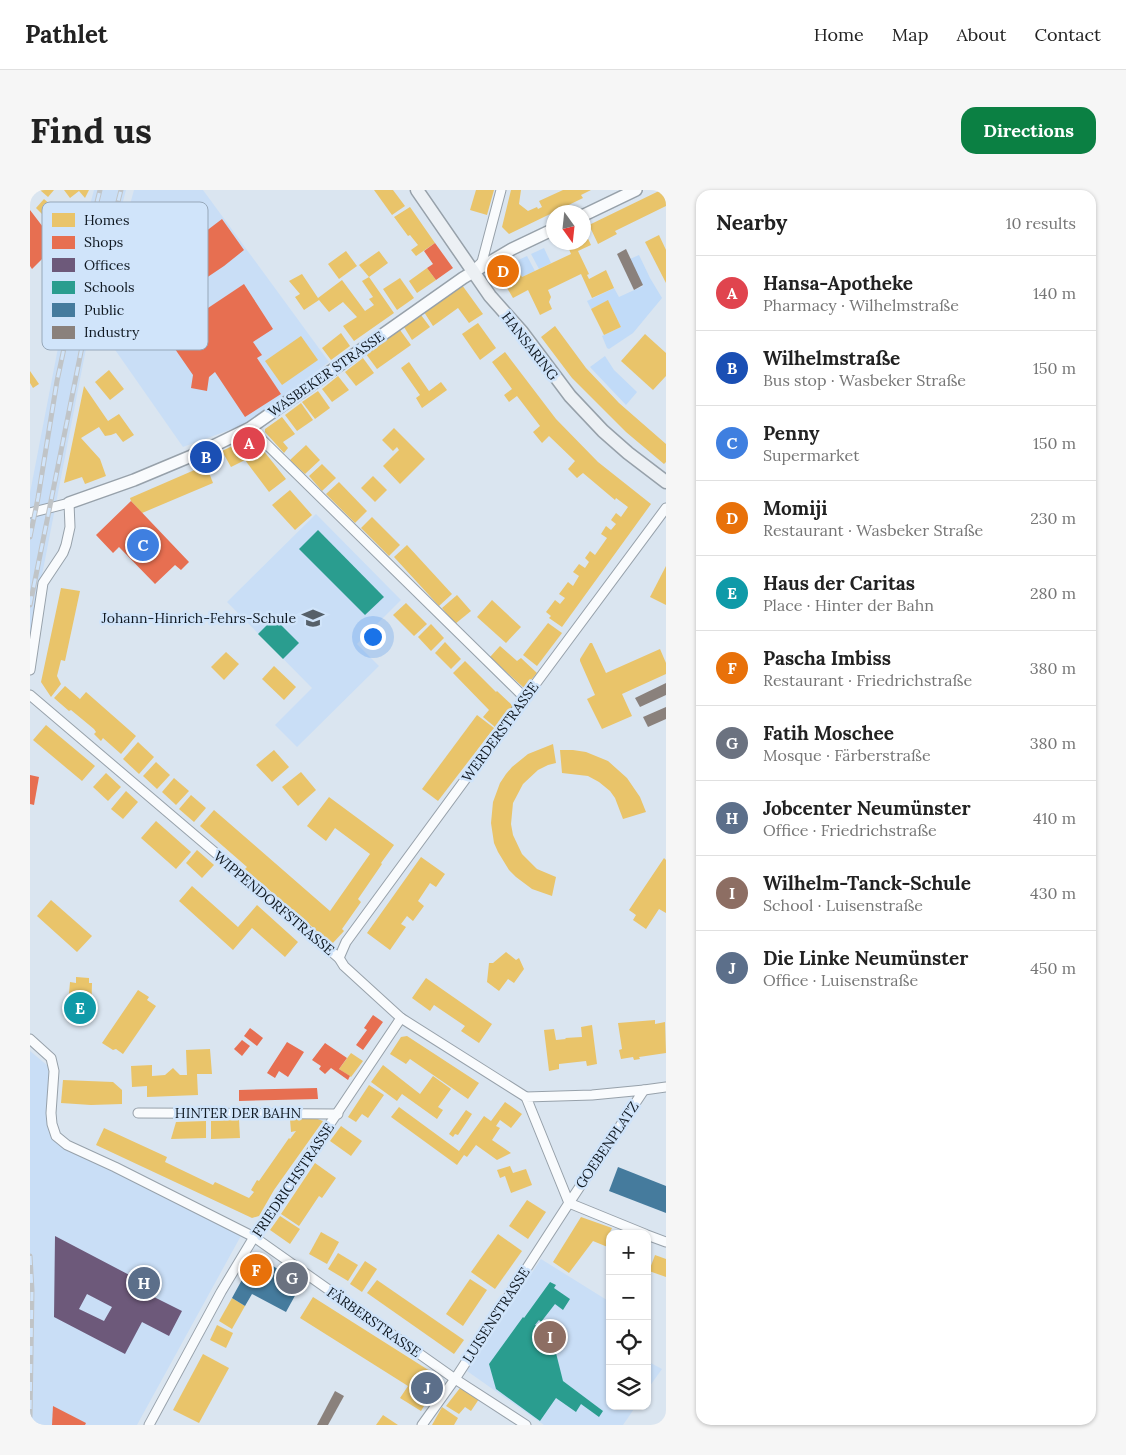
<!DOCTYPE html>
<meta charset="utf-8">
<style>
body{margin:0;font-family:Lora,serif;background:#f6f6f6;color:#222}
.controls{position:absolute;right:15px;bottom:15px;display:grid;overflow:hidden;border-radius:10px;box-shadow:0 1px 4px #0004}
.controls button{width:45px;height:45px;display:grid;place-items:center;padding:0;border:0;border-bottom:1px solid #e0e0e0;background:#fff;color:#222;font:25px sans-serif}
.compass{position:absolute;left:516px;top:15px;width:45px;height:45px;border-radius:50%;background:#fff;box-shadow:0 1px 4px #0004;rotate:165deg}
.you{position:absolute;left:342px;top:446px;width:18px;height:18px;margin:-12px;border:4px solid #fff;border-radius:50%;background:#1a73e8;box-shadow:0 0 0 8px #1a73e833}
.badge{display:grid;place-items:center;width:32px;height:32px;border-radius:50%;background:#0b8043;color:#fff;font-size:16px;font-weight:700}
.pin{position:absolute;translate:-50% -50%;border:2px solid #fff;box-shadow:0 1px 5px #0006}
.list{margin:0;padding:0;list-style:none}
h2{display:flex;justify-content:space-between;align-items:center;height:65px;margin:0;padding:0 20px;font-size:21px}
h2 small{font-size:16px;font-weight:400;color:#767676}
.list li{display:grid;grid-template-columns:32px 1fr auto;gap:15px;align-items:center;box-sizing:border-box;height:75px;padding:0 20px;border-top:1px solid #e0e0e0}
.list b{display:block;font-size:19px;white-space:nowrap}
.list p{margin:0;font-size:16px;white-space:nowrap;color:#767676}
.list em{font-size:16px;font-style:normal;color:#767676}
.icon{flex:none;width:28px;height:28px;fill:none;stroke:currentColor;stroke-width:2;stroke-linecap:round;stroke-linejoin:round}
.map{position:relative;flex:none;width:636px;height:1235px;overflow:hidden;border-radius:15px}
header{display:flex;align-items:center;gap:30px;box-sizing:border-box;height:70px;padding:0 25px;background:#fff;border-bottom:1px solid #e0e0e0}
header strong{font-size:24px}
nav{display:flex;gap:28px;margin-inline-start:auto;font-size:18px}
.intro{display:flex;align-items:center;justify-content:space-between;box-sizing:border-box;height:120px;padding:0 30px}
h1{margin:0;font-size:35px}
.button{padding:12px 22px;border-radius:15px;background:#0b8043;color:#fff;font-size:18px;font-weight:700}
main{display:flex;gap:30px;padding:0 30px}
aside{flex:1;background:#fff;border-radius:15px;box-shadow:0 1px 4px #0004}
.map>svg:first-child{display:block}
.built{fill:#c9def6}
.green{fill:#c1dbf8}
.homes{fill:#e9c46a}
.shops{fill:#e76f51}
.offices{fill:#6d597a;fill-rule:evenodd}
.schools{fill:#2a9d8f}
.public{fill:#457b9d}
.industry{fill:#8a817c}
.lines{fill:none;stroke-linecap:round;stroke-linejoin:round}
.minor-casing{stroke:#97a1aa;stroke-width:11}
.tertiary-casing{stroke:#97a1aa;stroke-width:14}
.secondary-casing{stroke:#97a1aa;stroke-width:15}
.minor{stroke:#f9fbfd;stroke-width:9}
.tertiary{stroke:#f9fbfd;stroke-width:11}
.secondary{stroke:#ecf0f4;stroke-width:12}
.rail-casing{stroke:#c0c4c7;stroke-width:5}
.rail{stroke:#d0e4fa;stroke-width:3;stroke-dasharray:9;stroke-linecap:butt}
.labels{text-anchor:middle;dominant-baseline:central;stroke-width:5;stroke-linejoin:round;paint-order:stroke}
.street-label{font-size:14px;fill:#0f1821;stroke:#d0e4fa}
.poi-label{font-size:14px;fill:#0f1821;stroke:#d0e4fa;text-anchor:end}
.key{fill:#d0e4fa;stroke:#96a7b9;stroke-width:1}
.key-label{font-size:14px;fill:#0f1821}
</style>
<header>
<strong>Pathlet</strong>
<nav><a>Home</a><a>Map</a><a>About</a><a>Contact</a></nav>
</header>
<div class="intro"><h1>Find us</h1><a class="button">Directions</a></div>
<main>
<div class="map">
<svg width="636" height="1235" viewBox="0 0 636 1235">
<rect width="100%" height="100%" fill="#dae5f0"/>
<g class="built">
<path d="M64 0H96L60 138 0 447V303L27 163 53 41Z"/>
<path d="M104 0H173L299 172 216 234 153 257 67 134Z"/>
<path d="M286 324 371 410 327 454 349 476 267 557 245 535 282 498 197 412Z"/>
<path d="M0 861 24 881 26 946 213 1042 107 1235H0Z"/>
<path d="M511 1069 580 1112V1216H606L593 1235H514L437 1181Z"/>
<path d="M617 1171 632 1179 617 1200Z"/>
</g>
<g class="green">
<path d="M514 58 521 73 509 79 501 64Z"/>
<path d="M609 65 620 88 632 108 603 143 579 159 577 158 572 146 591 137 578 111 561 119 557 111 584 98 589 107 613 96 600 69Z"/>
<path d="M497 66 505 81 492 87 484 72Z"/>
<path d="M575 166 584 180 607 202 596 215 560 177Z"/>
</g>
<g class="homes">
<path d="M10 0H24L18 7Z"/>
<path d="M34 0H59L55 8 49 1 40 8Z"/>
<path d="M344 0H363L375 16 362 25Z"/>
<path d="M446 0H464L457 25 440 20Z"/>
<path d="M481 0H491L489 14 498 21 507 17 508 19 512 17 509 11 533 0H561L551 5 553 8 479 44 472 37Z"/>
<path d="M631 0H636V16L585 41 587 44 568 54 559 35Z"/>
<path d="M14 9 22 16 13 25 6 18Z"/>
<path d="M380 17 405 53 386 66 381 60 388 55 380 45 378 46 364 27Z"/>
<path d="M554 40 561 55 548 61 559 84 557 85 559 89 576 80 584 98 562 108 551 84 518 100 521 107 519 112 522 119 510 125 498 100 483 108 467 81V79L484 72 492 87 541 64 536 52H554Z"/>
<path d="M629 45 636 60V93L615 52Z"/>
<path d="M316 61 327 76 309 89 298 74Z"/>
<path d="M349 61 358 73 339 87 364 123 324 151 313 136 327 127 313 112 299 122 289 110 274 120 265 107 270 104 259 91 272 84 288 108 312 90 335 121 344 115 339 109 343 107 332 91 339 87 329 75Z"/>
<path d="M397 78 406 90 387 103 379 91Z"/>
<path d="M370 88 384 108 367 120 353 99Z"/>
<path d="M432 95 453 124 439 133 428 118 403 136 394 122Z"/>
<path d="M578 110 591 137 574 145 561 119Z"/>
<path d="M391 125 400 137 382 150 374 137Z"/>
<path d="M448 133 466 158 450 170 432 144Z"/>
<path d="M525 136 556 178 573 196 589 213 636 254V272L634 274 596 242 542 188 511 147Z"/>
<path d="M370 140 381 155 347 179 336 164Z"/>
<path d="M311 143 320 156 301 170 292 158Z"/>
<path d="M615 144 636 163V186L623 200 591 171Z"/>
<path d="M271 146 288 170 252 195 235 171Z"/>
<path d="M475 162 526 229 568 272 621 314 532 437 519 428 521 426 516 422 525 410 530 414 535 408 529 404 538 392 543 396 549 386 543 382 549 374 555 378 559 372 555 368 560 361 565 365 577 348 571 344 576 336 581 340 586 334 581 330 586 323 591 327 598 317 586 308 585 310 553 283 547 288 538 279 545 271 519 246 512 253 503 242 510 236 487 206 479 212 474 205 482 199 462 172Z"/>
<path d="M333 168 344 183 326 196 315 182Z"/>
<path d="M379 172 399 201 411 192 417 200 392 218 386 208 390 205 371 178Z"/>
<path d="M79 180 94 199 80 210 65 192Z"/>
<path d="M0 181 9 194 3 198 0 193Z"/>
<path d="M308 186 319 200 302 212 292 199Z"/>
<path d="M54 196 78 231 89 224 104 245 93 252 86 243 81 245 75 246 69 237 51 248 70 269 76 286 55 294 52 287 34 293Z"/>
<path d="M288 201 300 218 285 229 272 212Z"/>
<path d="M271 213 283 230 267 241 255 225Z"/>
<path d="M252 227 265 244 253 252 258 258 254 263 235 242V239Z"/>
<path d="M364 238 395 269 370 294 353 276 369 260 367 257 363 261 352 250Z"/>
<path d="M217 249 225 250 256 289 239 302 215 270 201 277 192 261Z"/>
<path d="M276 255 290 270 275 284 260 270Z"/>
<path d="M292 274 306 288 292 301 279 286Z"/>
<path d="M176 275 183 293 112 323 101 311 100 308Z"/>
<path d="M343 286 357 300 345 312 331 298Z"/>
<path d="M309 292 337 321 325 333 296 304Z"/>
<path d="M260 300 282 325 265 340 242 315Z"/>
<path d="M342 327 370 355 359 366 331 338Z"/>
<path d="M377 355 422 404 409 416 364 367Z"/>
<path d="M636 376V415L620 407Z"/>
<path d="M31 398 50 401 35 471 31 470 27 486 31 494 21 507 11 492Z"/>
<path d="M427 405 441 421 425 434 412 418Z"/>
<path d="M462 410 491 437 476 453 447 427Z"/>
<path d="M376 413 397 434 384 446 363 425Z"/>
<path d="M518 433 532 443 507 476 493 465Z"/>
<path d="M401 434 414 448 401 461 388 447Z"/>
<path d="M415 452 431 469 421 479 405 463Z"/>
<path d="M560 453H562L576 483 630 459 636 473V484L592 504 602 526 572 539 557 509 565 505 550 471V469Z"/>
<path d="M470 456 487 471 491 468 507 483 494 498 460 467Z"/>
<path d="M196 462 209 474 194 490 181 477Z"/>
<path d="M435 471 466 502 467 501 483 516 465 537 453 527 459 520 423 483Z"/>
<path d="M244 476 266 497 254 510 232 489Z"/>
<path d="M35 496 50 509 56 502 106 546 91 564 73 548 71 551 64 544 66 542 64 539 41 520 39 521 24 508Z"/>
<path d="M447 525 464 538 408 611 392 599Z"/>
<path d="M16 535 65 576 52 591 3 550Z"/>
<path d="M108 552 124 567 109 584 93 569Z"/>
<path d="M523 554 526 573 518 575 508 580 493 594 483 613 481 634 483 645 492 664 507 679 526 687 522 706 502 699 486 687 479 680 468 662 464 653 461 633 463 612 470 593 476 584 482 577 498 564Z"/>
<path d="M244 560 259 577 242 592 226 575Z"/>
<path d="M530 560H543L556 562 578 571 597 588 610 607 616 622 593 629 585 608 580 601 569 592 558 586 532 583Z"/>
<path d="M126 572 140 585 127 599 113 586Z"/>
<path d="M271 582 286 600 268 616 252 597Z"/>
<path d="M76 583 91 597 78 611 63 597Z"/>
<path d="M144 588 159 601 146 615 132 602Z"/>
<path d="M96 601 108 612 93 629 81 619Z"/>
<path d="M161 605 176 618 164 632 149 619Z"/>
<path d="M299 607 364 655 351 673 352 674 328 709 331 712 312 739 314 741 302 754 215 679 217 677 170 636 184 620 300 721 340 664 305 638 296 651 277 636Z"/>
<path d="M126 631 161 662 146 679 111 648Z"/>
<path d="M167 660 184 675 172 688 156 673Z"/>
<path d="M391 667 415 684 406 697 400 693 388 711 394 716 383 731 377 726 371 734 376 737 360 760 337 743Z"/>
<path d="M634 668 636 670V723L629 719 616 739 603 730 606 725 599 720Z"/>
<path d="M162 696 208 737 227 715 268 752 255 767 222 738 203 760 149 711Z"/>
<path d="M21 710 62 746 47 762 7 726Z"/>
<path d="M476 762 486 770 489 768 494 779 484 793 478 789 469 801 457 792 459 773H463Z"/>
<path d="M46 787 59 788V793H62L61 829 37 827 40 792 46 793Z"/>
<path d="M396 788 462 834 449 853 431 841 435 836 404 815 400 821 382 808Z"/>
<path d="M108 800 119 807 117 810 126 816 93 864 86 859 83 860 72 853Z"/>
<path d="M625 830V834L635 832 636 863 609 867 610 869 604 870 603 867 591 869 589 860 592 859 588 833Z"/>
<path d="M562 835 567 874 557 876 556 871 529 874V879L519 881 514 840 524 839 526 850 536 849 535 848 552 847 551 837Z"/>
<path d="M377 846 449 893 438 909 380 869 376 874 360 864 371 847Z"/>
<path d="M180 859 182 884H167L168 905 117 907V896L102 897 101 876 122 875V886L135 885 143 878 150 885H157L156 860Z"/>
<path d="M321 863 333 871 321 887 309 879Z"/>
<path d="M353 875 390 904 403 886 421 899 408 917 413 920 407 929 372 904 367 911 341 892Z"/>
<path d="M33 890 83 892 92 900V914L61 915 31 913Z"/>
<path d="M339 895 354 905 338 928 332 924 326 932 318 927Z"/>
<path d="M475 912 492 924 481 938 470 930 466 936 470 938 462 950 481 963 467 970 446 955 437 967 434 965 427 975 361 927 369 917 429 961 454 926 461 931Z"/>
<path d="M436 920 442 924 428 945 425 944 423 947 419 944Z"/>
<path d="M285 928 293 931 244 1000 229 1026 222 1028 66 955 74 938 137 967 135 972 183 995 185 992 219 1008 224 1002 221 1000 227 990 229 991 259 948 260 949 266 941 261 942 260 929Z"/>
<path d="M209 930 210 948 181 949V931Z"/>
<path d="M176 931V948L141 949 146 932Z"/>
<path d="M311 936 332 951 321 966 300 951Z"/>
<path d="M285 973 306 988 292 1008 289 1006 269 1036 251 1024Z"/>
<path d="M480 976 483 983 496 979 502 995 481 1003 475 986 470 988 467 980Z"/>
<path d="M497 1010 516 1022 498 1049 479 1036Z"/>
<path d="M250 1026 270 1039 260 1054 240 1040Z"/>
<path d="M551 1027 582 1038 579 1044 580 1058 563 1051 539 1083 523 1072Z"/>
<path d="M291 1042 309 1052 297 1074 279 1064Z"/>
<path d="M468 1044 492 1061 465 1099 441 1082Z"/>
<path d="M308 1063 328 1075 318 1091 298 1079Z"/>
<path d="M625 1065 636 1069V1087L619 1081Z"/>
<path d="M335 1071 347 1079 332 1102 320 1094Z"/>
<path d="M440 1089 457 1100 433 1136 416 1124Z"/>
<path d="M347 1090 434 1150 424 1164 337 1103Z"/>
<path d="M283 1107 411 1188 391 1221 370 1208 378 1196 270 1128Z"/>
<path d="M202 1108 215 1116 202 1139 189 1131Z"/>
<path d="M187 1135 203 1143 196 1158 180 1150Z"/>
<path d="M173 1164 199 1178 169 1233 143 1220Z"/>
<path d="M430 1198 449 1209 441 1221 435 1217 429 1224 416 1216Z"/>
<path d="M412 1217 428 1228 424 1235H402Z"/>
<path d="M353 1225 368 1235H346Z"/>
</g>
<g class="shops">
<path d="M0 20 29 58 23 65 18 63 2 79 0 76Z"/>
<path d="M192 29 214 60 194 76 145 109 128 84 175 52 171 45Z"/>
<path d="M405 53 423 78 406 90 397 78 403 74 394 61Z"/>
<path d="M214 94 243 139 223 152 232 165 227 168 251 204 215 227 185 182 179 187 177 201 161 198 163 185 136 146Z"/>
<path d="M101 311 159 372 151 380 145 375 125 394 89 357 83 363 66 345Z"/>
<path d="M0 585 9 587 4 615 0 614Z"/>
<path d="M343 825 353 832 333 860 326 855 337 840 334 838Z"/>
<path d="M220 838 233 848 227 856 214 846Z"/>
<path d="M212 850 220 856 212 866 204 859Z"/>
<path d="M257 852 274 862 258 887 249 881 245 888 237 883Z"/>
<path d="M295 853 317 868 309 879 320 886 318 890 301 878 295 884 289 879 291 876 282 870Z"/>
<path d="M287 898 288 909 209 911V900Z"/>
<path d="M23 1216 56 1233 55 1235H22Z"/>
</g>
<path class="offices" d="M25 1046 128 1100 124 1107 152 1121 139 1146 112 1132 95 1164 24 1127ZM57 1104 82 1117 74 1131 49 1119Z"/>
<g class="schools">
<path d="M288 340 354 407 335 425 269 359Z"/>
<path d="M244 428 269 453 253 469 228 444Z"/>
<path d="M520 1092 526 1095 524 1098 540 1109 533 1120 525 1114 511 1132 509 1130 505 1135 522 1147 533 1191 573 1221 569 1227 551 1214 546 1222 526 1208 510 1231 466 1199 459 1174 493 1127 494 1128Z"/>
</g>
<g class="public">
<path d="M588 977 636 996V1023L579 1001Z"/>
<path d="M220 1075 234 1082 243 1076 268 1092 263 1099 267 1102 256 1122 222 1104 215 1116 202 1108Z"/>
</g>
<g class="industry">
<path d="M596 59 613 95 604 100 587 64Z"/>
<path d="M636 493V505L610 517 605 508Z"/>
<path d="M636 517V529L618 537 613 527Z"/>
<path d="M305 1201 314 1206 298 1235H287Z"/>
</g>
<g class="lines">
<g class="minor-casing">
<g id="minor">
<path d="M447 77 452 72 471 0"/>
<path d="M220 238 495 508"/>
<path d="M0 323 39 313 40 337 36 355 33 363 13 393 0 480"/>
<path d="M0 505 309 768 314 776 371 828 496 907"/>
<path d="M309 768 316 752 495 508 636 318"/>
<path d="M0 849 21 868 24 881 21 923 22 934 26 946 37 955 85 977 224 1047 425 1189 496 1235"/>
<path d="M614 900 539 1013 496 907 562 905Z"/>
<path d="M614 900 636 897"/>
<path d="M108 923 308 924"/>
<path d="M617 1045 636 1052"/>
<path d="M119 1235 191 1102 224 1047 371 828"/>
<path d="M392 1235 425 1189 539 1013 615 1044"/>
</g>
</g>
<g class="tertiary-casing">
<g id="tertiary">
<path d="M554 25 606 0"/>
<path d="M39 313 104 290 171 262 220 238 433 88 482 59 524 39"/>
</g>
</g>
<g class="secondary-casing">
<path id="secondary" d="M387 0 460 106 492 142 540 206 573 241 598 263 636 292"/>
</g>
<use href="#minor" class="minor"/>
<use href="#tertiary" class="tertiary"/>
<use href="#secondary" class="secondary"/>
<g class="rail-casing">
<g id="rail">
<path d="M0 347 8 308 27 191 54 65 70 0"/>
<path d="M0 415 56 137 91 0"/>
<path d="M0 1066 2 1100 0 1227"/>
</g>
</g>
<use href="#rail" class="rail"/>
</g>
<defs>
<g id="school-bare" transform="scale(1.725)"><path d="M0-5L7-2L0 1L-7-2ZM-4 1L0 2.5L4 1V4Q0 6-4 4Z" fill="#566069" stroke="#d0e4fa" stroke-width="2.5" paint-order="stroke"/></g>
</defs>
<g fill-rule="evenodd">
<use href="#school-bare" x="283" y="428"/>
</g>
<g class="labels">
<g class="street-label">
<text transform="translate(500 156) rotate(52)">HANSARING</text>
<text transform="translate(296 184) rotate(-35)">WASBEKER STRASSE</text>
<text transform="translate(470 542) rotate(-54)">WERDERSTRASSE</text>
<text transform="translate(244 713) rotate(40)">WIPPENDORFSTRASSE</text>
<text x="208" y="923">HINTER DER BAHN</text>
<text transform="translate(577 955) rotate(-56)">GOEBENPLATZ</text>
<text transform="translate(263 990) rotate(-56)">FRIEDRICHSTRASSE</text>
<text transform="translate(466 1125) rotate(-57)">LUISENSTRASSE</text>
<text transform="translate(344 1132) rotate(35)">FÄRBERSTRASSE</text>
</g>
<g class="poi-label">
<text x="266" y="428">Johann-Hinrich-Fehrs-Schule</text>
</g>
</g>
<rect x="12" y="12" width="166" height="148" rx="8" class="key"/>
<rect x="22" y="23" width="23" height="14" fill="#e9c46a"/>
<rect x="22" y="46" width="23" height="13" fill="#e76f51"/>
<rect x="22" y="68" width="23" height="14" fill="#6d597a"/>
<rect x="22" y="91" width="23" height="13" fill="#2a9d8f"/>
<rect x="22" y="113" width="23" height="14" fill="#457b9d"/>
<rect x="22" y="136" width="23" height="13" fill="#8a817c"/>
<g class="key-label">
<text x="54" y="35">Homes</text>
<text x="54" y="57">Shops</text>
<text x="54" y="80">Offices</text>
<text x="54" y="102">Schools</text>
<text x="54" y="125">Public</text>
<text x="54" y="147">Industry</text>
</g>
</svg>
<div class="controls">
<button>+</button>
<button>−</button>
<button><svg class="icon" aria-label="locate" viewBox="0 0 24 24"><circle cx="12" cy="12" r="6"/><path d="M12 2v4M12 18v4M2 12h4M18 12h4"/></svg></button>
<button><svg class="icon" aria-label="layers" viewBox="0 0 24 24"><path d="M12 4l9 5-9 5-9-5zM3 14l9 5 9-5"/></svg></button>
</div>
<svg class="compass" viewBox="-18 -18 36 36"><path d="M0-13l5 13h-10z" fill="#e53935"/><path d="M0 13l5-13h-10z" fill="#767676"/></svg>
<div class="you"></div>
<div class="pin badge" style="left:219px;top:253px;background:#e0444e">A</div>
<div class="pin badge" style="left:176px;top:267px;background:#1a4fb4">B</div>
<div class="pin badge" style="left:113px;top:355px;background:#3f7fe0">C</div>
<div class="pin badge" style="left:473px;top:81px;background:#e8710a">D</div>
<div class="pin badge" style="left:50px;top:818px;background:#0f9aa8">E</div>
<div class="pin badge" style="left:226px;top:1080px;background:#e8710a">F</div>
<div class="pin badge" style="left:262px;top:1088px;background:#6b7280">G</div>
<div class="pin badge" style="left:114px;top:1093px;background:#5c6f8a">H</div>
<div class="pin badge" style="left:520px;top:1147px;background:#8d6e63">I</div>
<div class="pin badge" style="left:397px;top:1198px;background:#5c6f8a">J</div>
</div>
<aside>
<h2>Nearby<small>10 results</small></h2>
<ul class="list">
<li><span class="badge" style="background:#e0444e">A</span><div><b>Hansa-Apotheke</b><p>Pharmacy · Wilhelmstraße</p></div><em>140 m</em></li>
<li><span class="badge" style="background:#1a4fb4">B</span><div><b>Wilhelmstraße</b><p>Bus stop · Wasbeker Straße</p></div><em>150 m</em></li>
<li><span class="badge" style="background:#3f7fe0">C</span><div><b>Penny</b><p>Supermarket</p></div><em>150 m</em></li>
<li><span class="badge" style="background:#e8710a">D</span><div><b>Momiji</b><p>Restaurant · Wasbeker Straße</p></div><em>230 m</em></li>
<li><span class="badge" style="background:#0f9aa8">E</span><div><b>Haus der Caritas</b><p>Place · Hinter der Bahn</p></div><em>280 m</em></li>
<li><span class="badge" style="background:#e8710a">F</span><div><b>Pascha Imbiss</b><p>Restaurant · Friedrichstraße</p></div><em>380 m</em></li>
<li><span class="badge" style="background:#6b7280">G</span><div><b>Fatih Moschee</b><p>Mosque · Färberstraße</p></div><em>380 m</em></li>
<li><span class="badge" style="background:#5c6f8a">H</span><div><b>Jobcenter Neumünster</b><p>Office · Friedrichstraße</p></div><em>410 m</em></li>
<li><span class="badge" style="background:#8d6e63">I</span><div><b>Wilhelm-Tanck-Schule</b><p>School · Luisenstraße</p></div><em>430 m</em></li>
<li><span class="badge" style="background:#5c6f8a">J</span><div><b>Die Linke Neumünster</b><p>Office · Luisenstraße</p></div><em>450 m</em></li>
</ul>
</aside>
</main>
